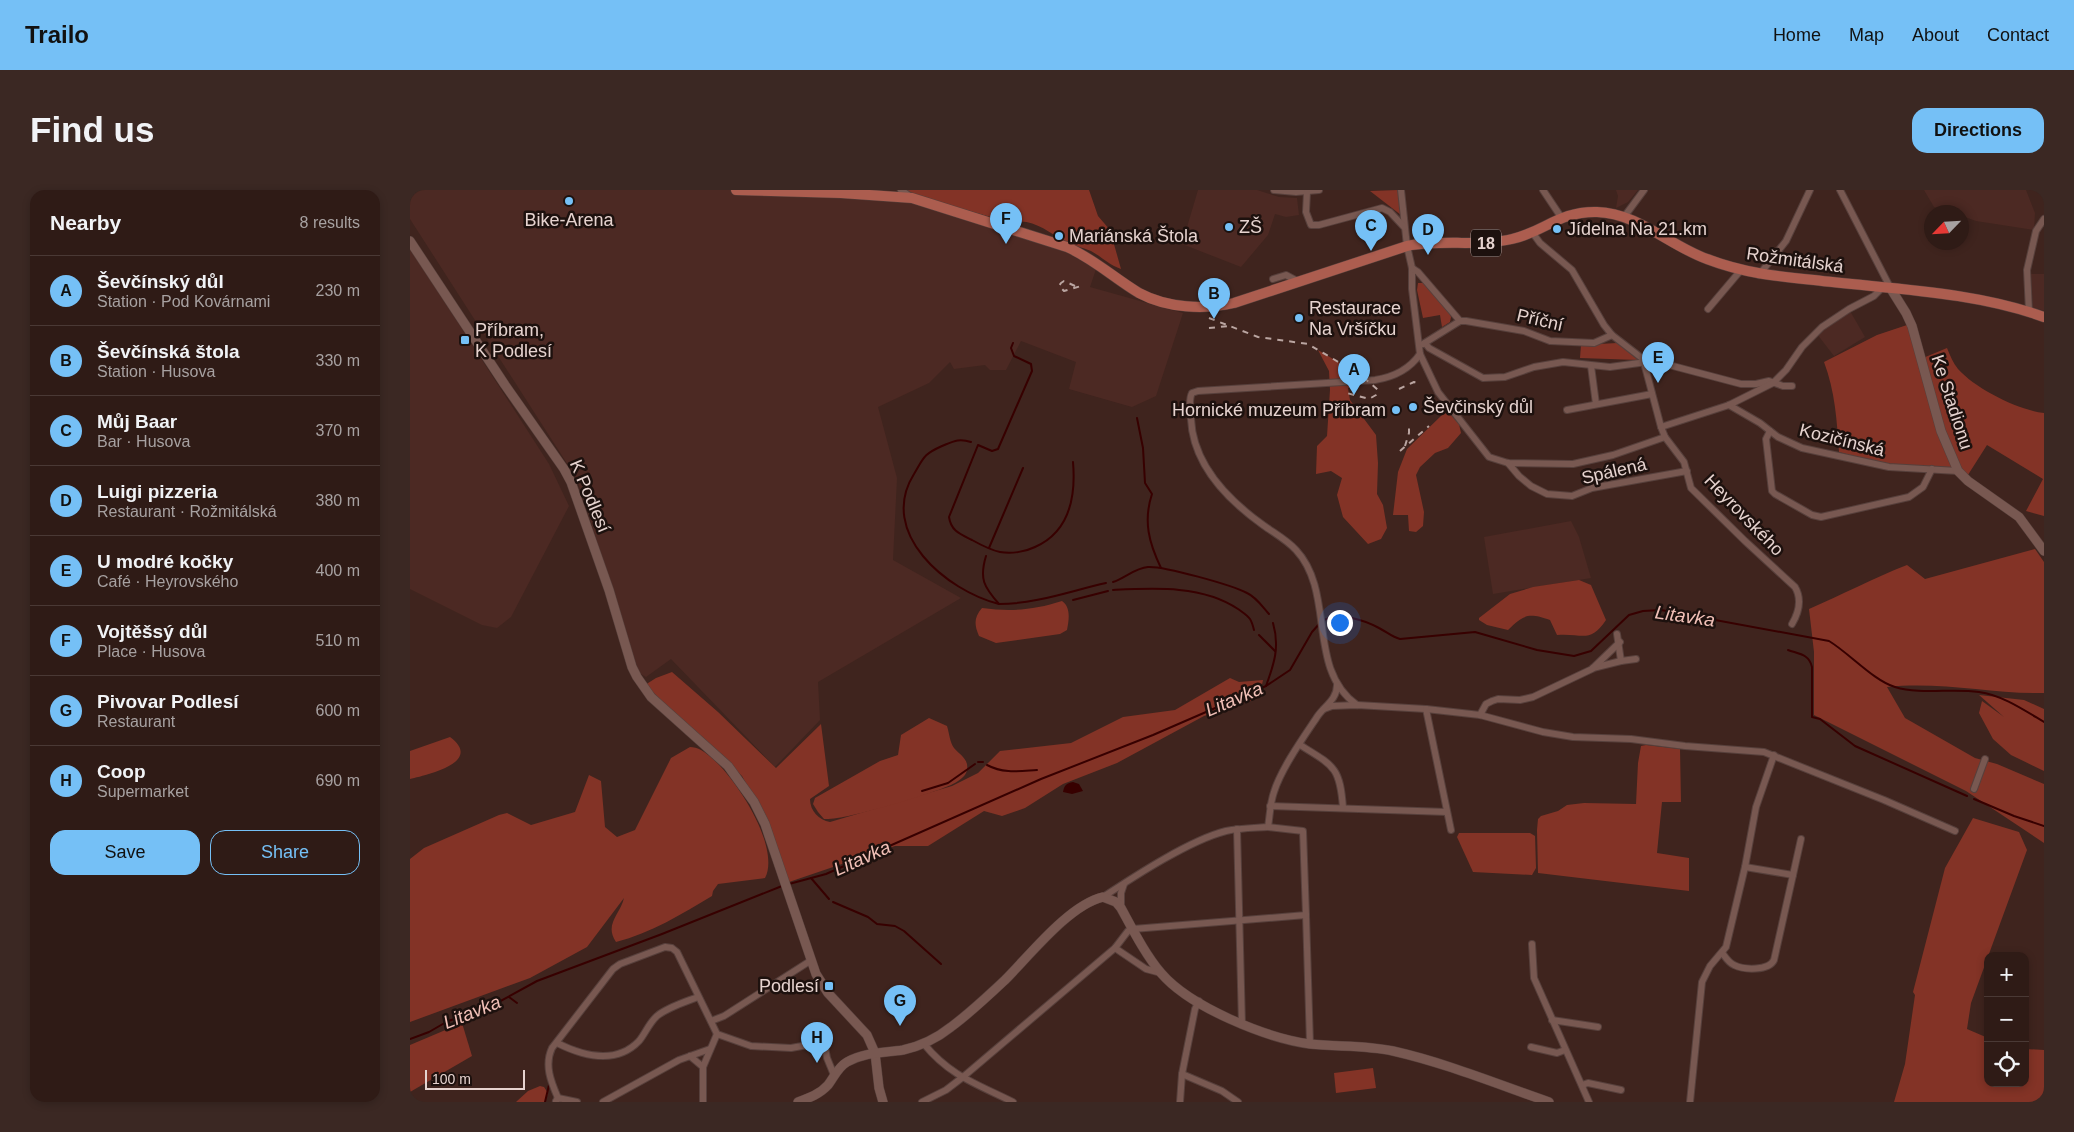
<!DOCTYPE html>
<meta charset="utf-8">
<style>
body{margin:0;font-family:Helvetica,sans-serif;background:#3b2823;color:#f1f3f6}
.controls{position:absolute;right:15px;bottom:15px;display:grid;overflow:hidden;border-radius:10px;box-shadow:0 2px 8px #0003}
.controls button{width:45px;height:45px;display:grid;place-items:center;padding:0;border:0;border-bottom:1px solid #4a3935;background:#2f1b16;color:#f1f3f6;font:25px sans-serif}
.compass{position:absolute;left:1514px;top:15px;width:45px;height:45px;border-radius:50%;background:#2f1b16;box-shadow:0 2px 8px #0003;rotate:245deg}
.scale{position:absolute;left:15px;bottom:12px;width:100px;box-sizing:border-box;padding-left:5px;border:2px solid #e6d3cf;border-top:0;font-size:14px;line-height:18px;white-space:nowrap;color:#e6d3cf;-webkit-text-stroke:4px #1d110e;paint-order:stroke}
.you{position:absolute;left:929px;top:432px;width:18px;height:18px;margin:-12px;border:4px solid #fff;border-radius:50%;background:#1a73e8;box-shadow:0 0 0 8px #1a73e833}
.badge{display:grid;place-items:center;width:32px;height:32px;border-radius:50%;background:#75c0f6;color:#111;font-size:16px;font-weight:700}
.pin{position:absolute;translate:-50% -41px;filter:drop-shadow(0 1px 2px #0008)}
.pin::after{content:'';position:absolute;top:26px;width:18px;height:15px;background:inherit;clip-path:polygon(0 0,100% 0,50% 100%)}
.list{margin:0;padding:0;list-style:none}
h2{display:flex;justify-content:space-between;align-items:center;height:65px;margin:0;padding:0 20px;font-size:21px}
h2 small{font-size:16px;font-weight:400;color:#a7a1a1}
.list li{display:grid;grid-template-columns:32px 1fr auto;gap:15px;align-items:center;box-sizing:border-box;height:70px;padding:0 20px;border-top:1px solid #4a3935}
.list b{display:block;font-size:19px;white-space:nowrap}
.list p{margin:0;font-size:16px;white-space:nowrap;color:#a7a1a1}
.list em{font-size:16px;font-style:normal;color:#a7a1a1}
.actions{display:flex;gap:10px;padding:15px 20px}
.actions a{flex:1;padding:11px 0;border:1px solid #75c0f6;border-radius:15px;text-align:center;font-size:18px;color:#75c0f6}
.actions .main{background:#75c0f6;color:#111}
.icon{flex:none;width:28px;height:28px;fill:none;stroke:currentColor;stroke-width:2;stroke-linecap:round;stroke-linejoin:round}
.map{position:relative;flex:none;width:1634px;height:912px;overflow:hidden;border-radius:15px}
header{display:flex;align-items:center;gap:30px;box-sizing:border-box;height:70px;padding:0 25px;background:#75c0f6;color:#111}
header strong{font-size:24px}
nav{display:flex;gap:28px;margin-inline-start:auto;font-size:18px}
.intro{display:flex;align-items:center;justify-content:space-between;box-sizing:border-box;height:120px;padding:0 30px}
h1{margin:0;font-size:35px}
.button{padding:12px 22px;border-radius:15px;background:#75c0f6;color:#111;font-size:18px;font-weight:700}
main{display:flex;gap:30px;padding:0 30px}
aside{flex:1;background:#2f1b16;border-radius:15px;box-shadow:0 2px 8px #0003}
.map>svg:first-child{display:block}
.built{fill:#4c2923}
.green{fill:#833326}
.water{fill:#370000}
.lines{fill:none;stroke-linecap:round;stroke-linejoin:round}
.stream{stroke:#370000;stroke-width:2}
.street-casing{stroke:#57403c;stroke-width:8}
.secondary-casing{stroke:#57403c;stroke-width:10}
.primary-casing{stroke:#57403c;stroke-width:11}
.street{stroke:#785851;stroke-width:6}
.secondary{stroke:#785851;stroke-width:9}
.primary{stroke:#ac5d4f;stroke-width:10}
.rail{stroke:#baa5a1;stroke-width:2;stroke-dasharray:6 6;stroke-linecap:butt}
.poi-dot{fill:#75c0f6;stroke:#1d110e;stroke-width:2}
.labels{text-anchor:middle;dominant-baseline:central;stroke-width:5;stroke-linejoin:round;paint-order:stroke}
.shield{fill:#1d110e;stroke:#aa9995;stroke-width:1}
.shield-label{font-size:16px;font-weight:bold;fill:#e6d3cf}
.poi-label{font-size:18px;fill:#e6d3cf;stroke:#1d110e;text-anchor:start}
.street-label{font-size:18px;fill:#e6d3cf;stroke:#1d110e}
.water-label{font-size:19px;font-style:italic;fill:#f1c0b7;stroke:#1d110e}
</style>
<header>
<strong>Trailo</strong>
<nav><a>Home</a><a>Map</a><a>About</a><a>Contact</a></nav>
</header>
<div class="intro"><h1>Find us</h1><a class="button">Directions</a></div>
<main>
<aside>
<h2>Nearby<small>8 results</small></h2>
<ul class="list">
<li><span class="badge">A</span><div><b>Ševčínský důl</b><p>Station · Pod Kovárnami</p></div><em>230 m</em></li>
<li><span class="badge">B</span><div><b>Ševčínská štola</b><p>Station · Husova</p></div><em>330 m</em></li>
<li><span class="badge">C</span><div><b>Můj Baar</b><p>Bar · Husova</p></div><em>370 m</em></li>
<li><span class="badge">D</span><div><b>Luigi pizzeria</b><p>Restaurant · Rožmitálská</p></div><em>380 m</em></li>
<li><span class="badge">E</span><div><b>U modré kočky</b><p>Café · Heyrovského</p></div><em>400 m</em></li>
<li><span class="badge">F</span><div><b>Vojtěšsý důl</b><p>Place · Husova</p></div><em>510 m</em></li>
<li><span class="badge">G</span><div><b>Pivovar Podlesí</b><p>Restaurant</p></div><em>600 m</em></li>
<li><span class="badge">H</span><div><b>Coop</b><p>Supermarket</p></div><em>690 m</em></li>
</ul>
<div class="actions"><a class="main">Save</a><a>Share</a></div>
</aside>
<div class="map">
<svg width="1634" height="912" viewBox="0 0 1634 912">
<rect width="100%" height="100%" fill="#3f241e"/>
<g class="built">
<path d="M0 0H327L501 8 652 60 686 79 680 97 773 123 746 206 722 217 659 199 666 172 611 151 596 180H580L575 175 544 179 540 172 519 193 468 217 487 288 483 370 551 408 408 492 410 530 365 577 261 469 236 487 229 483 167 289 0 29Z"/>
<path d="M788 0H847L869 7 887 8 889 25 876 27 865 24 858 45 831 77 772 54Z"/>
<path d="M1206 0H1228L1218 12 1206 18 1208 6Z"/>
<path d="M1514 0H1616L1625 23 1624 40 1566 31 1552 26V22H1540L1524 17Z"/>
<path d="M0 58 139 274 159 316 101 427 87 438 72 435 0 399Z"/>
<path d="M1621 84H1634V121L1623 117Z"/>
<path d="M1440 121 1455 147 1424 166 1407 144Z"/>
<path d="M1161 331 1169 347 1181 388 1083 404 1074 347Z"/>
</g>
<g class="green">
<path d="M495 0H679L688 26 700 40 711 79C699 75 692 67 681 61 672 57 663 56 655 51 637 42 622 27 601 33L501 4Z"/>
<path d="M988 0 991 25 960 1Z"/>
<path d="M1008 93H1013L1039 121 1041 127 1040 132 1032 137 1030 125 1013 128 1007 100Z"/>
<path d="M1500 134 1547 280 1479 276 1429 262C1427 231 1425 201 1414 172L1467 145Z"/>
<path d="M1207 153 1228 170 1170 168 1171 155Z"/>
<path d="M1537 158C1540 165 1543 173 1548 179 1566 199 1608 220 1634 223V326L1616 321 1633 289 1577 255 1556 288 1534 250 1513 168Z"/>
<path d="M908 160 935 176 953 191 938 198 940 210 966 245 968 273 967 304 973 315 977 338 971 349 958 354 933 327 927 305 932 288 921 281 906 284 907 256 917 246 920 200 919 181Z"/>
<path d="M1038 222 1049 234 1051 243 1038 258 1025 263 1010 277 1006 285 1014 322 1013 336 1006 342 999 341 998 325H983L988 282 997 259 1032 225Z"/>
<path d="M1625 359 1634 372V503C1582 504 1530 491 1477 497L1495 528 1565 568 1587 574 1634 594V653L1556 601 1404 525V462L1399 419C1432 405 1463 388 1497 375L1515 389Z"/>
<path d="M1169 390 1181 395 1196 430C1180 454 1173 443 1147 445L1140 430C1119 423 1114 424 1098 440L1077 435 1069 430V428L1100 404 1123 397Z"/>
<path d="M652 411C661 417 659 430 657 440L650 444 586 453 569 446C564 435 564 427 572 418 601 422 624 420 652 411Z"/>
<path d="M262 482 308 522 366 578 411 534 419 596 400 609C400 621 409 630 420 632L542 596 568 583 590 561 661 553 713 527 765 520 820 488 829 492 853 490 849 508 794 526 707 573 653 594 615 618 592 626 574 621 518 656H485L379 692 359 636 332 586 235 495 246 488Z"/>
<path d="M1569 505 1614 510 1634 519V581L1601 565 1583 549 1569 523 1572 511 1594 527Z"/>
<path d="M519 528 537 536C539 542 540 553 544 558 550 565 559 569 557 580 556 587 547 592 541 595 521 604 433 631 414 629L408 622 403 614 405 608 470 571 488 565 491 545Z"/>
<path d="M40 547C74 572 17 585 0 589V561Z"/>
<path d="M1236 555 1270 559 1271 612H1252L1247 663 1279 668V701L1128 683 1127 640 1128 629 1131 626 1148 621 1157 615 1174 613 1226 614 1228 573 1231 556Z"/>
<path d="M280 557C283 557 288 558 291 560 320 576 372 656 355 688L308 694 303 701 302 706C272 724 241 743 206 752 194 734 210 725 214 708L177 757 120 788 0 832V669L14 658 89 625 97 623 121 635 165 622 179 585 191 591 195 637 207 647 225 640 261 568Z"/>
<path d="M1563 628 1609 642 1617 660 1561 813 1557 839 1578 848V893H1615V859L1634 860V912H1484L1495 874 1505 805 1503 802 1535 678Z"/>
<path d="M1049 643H1120L1125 646 1126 678 1122 685 1063 682 1047 647Z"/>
<path d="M52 833 62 866 0 902V855Z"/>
<path d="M963 878 966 898 926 903 924 883Z"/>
<path d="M130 896 134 897 138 903 135 912H106L118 901Z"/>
</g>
<path class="water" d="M663 592 669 594 673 601 662 604 653 602C654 596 656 593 663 592Z"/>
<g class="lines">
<g class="stream">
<path d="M603 153 601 158 604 166 621 174 622 181 588 259 582 261 568 255 539 327C541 341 550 344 562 350 571 355 580 360 590 362 601 364 615 362 625 357 659 342 666 307 663 272"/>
<path d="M727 228 733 258 735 293 742 304C733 331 739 353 751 378"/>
<path d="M561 252C549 248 544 251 532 256 514 264 514 267 504 284 467 343 537 401 589 414"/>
<path d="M579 358 613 278"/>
<path d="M576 366C569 389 574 397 589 414 626 414 660 401 696 393"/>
<path d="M703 392C715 388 725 378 738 377 754 376 822 395 837 403 846 407 852 416 859 424"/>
<path d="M703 400C744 398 793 395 828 419 832 422 837 425 840 429 842 432 843 436 844 440"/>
<path d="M663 410 698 401"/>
<path d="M914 430C930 422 954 430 969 438 977 442 982 447 990 449L1065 442 1127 460 1164 466 1181 461 1219 425 1233 421 1251 420 1419 451C1439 463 1464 491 1485 497 1511 505 1541 498 1569 502 1592 505 1614 520 1634 532"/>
<path d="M849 445 865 461"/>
<path d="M1378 460C1389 464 1399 464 1402 477V527L1410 529 1445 556 1557 606"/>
<path d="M856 496C864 474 870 457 863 433"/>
<path d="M568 572H573"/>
<path d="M577 575C594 584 610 581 627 580"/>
<path d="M512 601 538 593 565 574"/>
<path d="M1564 609 1604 626 1634 636"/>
<path d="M401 688 419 709"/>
<path d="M379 694 416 684 631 589 743 545 856 496 880 480 902 442 910 433"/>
<path d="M423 712 458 727 467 734 485 736 494 741 531 774"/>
<path d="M99 807 107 813"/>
<path d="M0 849 19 842 38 831 74 820 127 791 252 744 372 696"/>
<path d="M135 912 139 895"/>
</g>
<g class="street-casing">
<g id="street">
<path d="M491 0 501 7"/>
<path d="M864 0 886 2 909 0"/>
<path d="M991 0 997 56 1002 78V99L1010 164 1028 202 1079 267 1098 273 1163 274 1203 265 1255 247"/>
<path d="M1133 0 1151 27"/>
<path d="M1430 0 1481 99"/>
<path d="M897 2 896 22 901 35H909L972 18 980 22 994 37"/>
<path d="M1214 27 1234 0"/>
<path d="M1122 42 1130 53 1162 80 1194 135 1202 145 1233 169 1251 237 1255 247 1274 272 1281 298 1335 351 1385 397C1392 409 1389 422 1382 434"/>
<path d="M1002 78 1008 82 1050 131"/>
<path d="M1349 85 1376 51 1400 0"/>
<path d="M863 89 876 85 889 92"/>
<path d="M1298 119 1331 80"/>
<path d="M1619 121 1617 80 1626 41 1634 29"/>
<path d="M1015 153 1019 158 1073 188 1095 187 1124 177 1153 172 1200 177 1244 171 1331 194H1346L1359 191 1373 196H1382"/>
<path d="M1013 154 1050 131H1056L1114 141 1140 151 1184 153 1202 145"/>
<path d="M1181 176 1186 214"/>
<path d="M1319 215 1350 233 1368 247 1392 258 1479 277 1548 281"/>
<path d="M1157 220 1242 204"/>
<path d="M1251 237 1319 215 1363 193 1376 180 1392 157 1412 137 1439 119 1464 106 1472 98"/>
<path d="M1360 241 1356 249 1362 301 1365 304 1402 325 1411 327 1499 307 1513 297 1522 279"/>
<path d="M1098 273 1109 286 1121 296 1137 304 1162 306 1182 298 1277 281"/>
<path d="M1207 444 1211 471"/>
<path d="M1183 478 1211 471 1226 469"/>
<path d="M947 515C896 479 926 403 886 360 877 350 864 343 853 335 818 310 783 275 781 229 781 221 778 210 782 203L788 201 965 190C984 187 999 180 1010 164"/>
<path d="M914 519 922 516 947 515 1016 519 1070 525 1133 542 1163 547 1221 549 1275 556 1354 562 1474 610 1545 641"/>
<path d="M1016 519 1041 640"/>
<path d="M1070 525 1076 514 1082 511 1088 509 1110 510 1123 507 1182 479 1210 452"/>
<path d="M890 555C924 576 930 577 933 618"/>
<path d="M1564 599 1575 569"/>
<path d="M860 616 1037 622"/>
<path d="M827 639 832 835"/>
<path d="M1383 685 1391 649"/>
<path d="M693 707C725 686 780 650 816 641 830 638 844 638 858 637 860 625 860 613 864 602 871 579 893 548 907 527 914 516 927 510 927 495"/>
<path d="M711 718V703L714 694"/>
<path d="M896 725 900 854"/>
<path d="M1122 754 1124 788 1179 912"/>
<path d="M705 758 736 779 751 783"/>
<path d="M1313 764C1316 768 1319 773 1324 775 1334 780 1359 781 1364 770L1383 685 1335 677"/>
<path d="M1142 830 1188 837"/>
<path d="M301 831 314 826 400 771"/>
<path d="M147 853C173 866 206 875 229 851 235 844 239 833 247 826 258 817 275 812 288 807"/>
<path d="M514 854C540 886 567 894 603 912"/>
<path d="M1121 857 1147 863 1155 860"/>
<path d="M280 866 293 877"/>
<path d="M772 884 812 901 828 912"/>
<path d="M1172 895 1178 893 1211 900"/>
<path d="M148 908C141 892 134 875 142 858L203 779 210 774 255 757 262 758 267 762 307 844 341 856 381 858 414 852 417 868 424 885"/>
<path d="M146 911 148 908 167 912"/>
<path d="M193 912 269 870 300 859"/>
<path d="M293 912V877L307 844"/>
<path d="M512 912 536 900 553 887 705 758 718 741 723 739 896 725 893 641 858 637"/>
<path d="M770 912 772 884 785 819 789 811"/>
<path d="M1280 912 1292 792 1300 776 1316 757 1335 677 1346 617 1364 565"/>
</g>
</g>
<g class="secondary-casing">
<g id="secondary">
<path d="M0 51 95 195 154 279 161 292 199 400 222 477 227 487 241 507 318 576 344 612 355 634 406 784 418 803 457 845 465 863 469 898 473 912"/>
<path d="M1481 99 1496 123 1502 136 1531 241 1548 281 1558 291 1609 327 1634 361"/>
<path d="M388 912C399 908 410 904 418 895 424 887 428 877 437 872 455 862 474 863 493 860 511 856 526 849 541 837 560 823 578 806 595 790 620 765 659 715 693 707L706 712 711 718C723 740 735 764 751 783 780 817 856 848 900 854 928 857 956 855 983 861 1036 873 1087 894 1139 912"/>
</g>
</g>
<g class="primary-casing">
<path id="primary" d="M326 0 431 3 502 8 657 57C684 69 704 88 729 103 757 118 794 120 824 113L997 56C1031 49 1067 57 1102 49 1134 42 1149 21 1187 22 1228 23 1260 56 1297 69 1334 83 1364 86 1404 90 1478 99 1563 101 1634 127"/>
</g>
<use href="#street" class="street"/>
<use href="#secondary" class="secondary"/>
<use href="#primary" class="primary"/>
<g class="rail">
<path d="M665 96 654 91 651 93 649 96 654 101 671 96"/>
<path d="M799 128 848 147 898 154 952 186 968 200 966 205 959 209 937 203"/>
<path d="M799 138 819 136"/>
<path d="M989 199 1004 192 1010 194"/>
<path d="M995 256 999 243V233"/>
<path d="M990 261 1019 236"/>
</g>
</g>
<g class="poi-dot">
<circle cx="159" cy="11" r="5"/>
<circle cx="819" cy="37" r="5"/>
<circle cx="1147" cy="39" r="5"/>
<circle cx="649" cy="46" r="5"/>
<circle cx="889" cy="128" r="5"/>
<rect x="50" y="145" width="10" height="10" rx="2.5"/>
<circle cx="1003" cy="217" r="5"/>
<circle cx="986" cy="220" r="5"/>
<rect x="414" y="791" width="10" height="10" rx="2.5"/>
</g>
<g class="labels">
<rect class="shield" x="1061" y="39.5" width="30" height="27" rx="4"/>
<g class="shield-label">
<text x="1076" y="53">18</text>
</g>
<g class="poi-label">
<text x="159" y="30" text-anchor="middle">Bike-Arena</text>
<text x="829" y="37">ZŠ</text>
<text x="1157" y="39">Jídelna Na 21.km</text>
<text x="659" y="46">Mariánská Štola</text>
<text x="899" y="118">Restaurace<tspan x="899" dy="21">Na Vršíčku</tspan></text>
<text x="65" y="140">Příbram,<tspan x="65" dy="21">K Podlesí</tspan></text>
<text x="1013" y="217">Ševčinský důl</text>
<text x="976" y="220" text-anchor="end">Hornické muzeum Příbram</text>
<text x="409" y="796" text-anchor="end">Podlesí</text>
</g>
<g class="street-label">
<text transform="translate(1385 70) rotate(8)">Rožmitálská</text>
<text transform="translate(1130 130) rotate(13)">Příční</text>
<text transform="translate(1542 212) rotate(72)">Ke Stadionu</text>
<text transform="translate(1432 250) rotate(14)">Kozičínská</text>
<text transform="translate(1204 281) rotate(-13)">Spálená</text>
<text transform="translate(180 306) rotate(67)">K Podlesí</text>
<text transform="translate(1334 325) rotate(46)">Heyrovského</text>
</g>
<g class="water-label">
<text transform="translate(1275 426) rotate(8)">Litavka</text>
<text transform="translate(824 509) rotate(-23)">Litavka</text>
<text transform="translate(452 668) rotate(-24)">Litavka</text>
<text transform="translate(62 822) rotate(-22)">Litavka</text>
</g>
</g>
</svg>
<div class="controls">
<button>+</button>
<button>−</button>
<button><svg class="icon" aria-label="locate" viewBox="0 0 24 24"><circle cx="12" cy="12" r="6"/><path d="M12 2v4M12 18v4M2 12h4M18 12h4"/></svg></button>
</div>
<svg class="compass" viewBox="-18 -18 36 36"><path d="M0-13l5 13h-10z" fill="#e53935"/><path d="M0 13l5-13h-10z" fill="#a7a1a1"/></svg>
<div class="scale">100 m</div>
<div class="you"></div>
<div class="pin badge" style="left:944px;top:205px">A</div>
<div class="pin badge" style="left:804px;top:129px">B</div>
<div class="pin badge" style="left:961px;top:61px">C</div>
<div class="pin badge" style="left:1018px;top:65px">D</div>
<div class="pin badge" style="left:1248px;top:193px">E</div>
<div class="pin badge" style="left:596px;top:54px">F</div>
<div class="pin badge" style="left:490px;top:836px">G</div>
<div class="pin badge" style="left:407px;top:873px">H</div>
</div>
</main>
